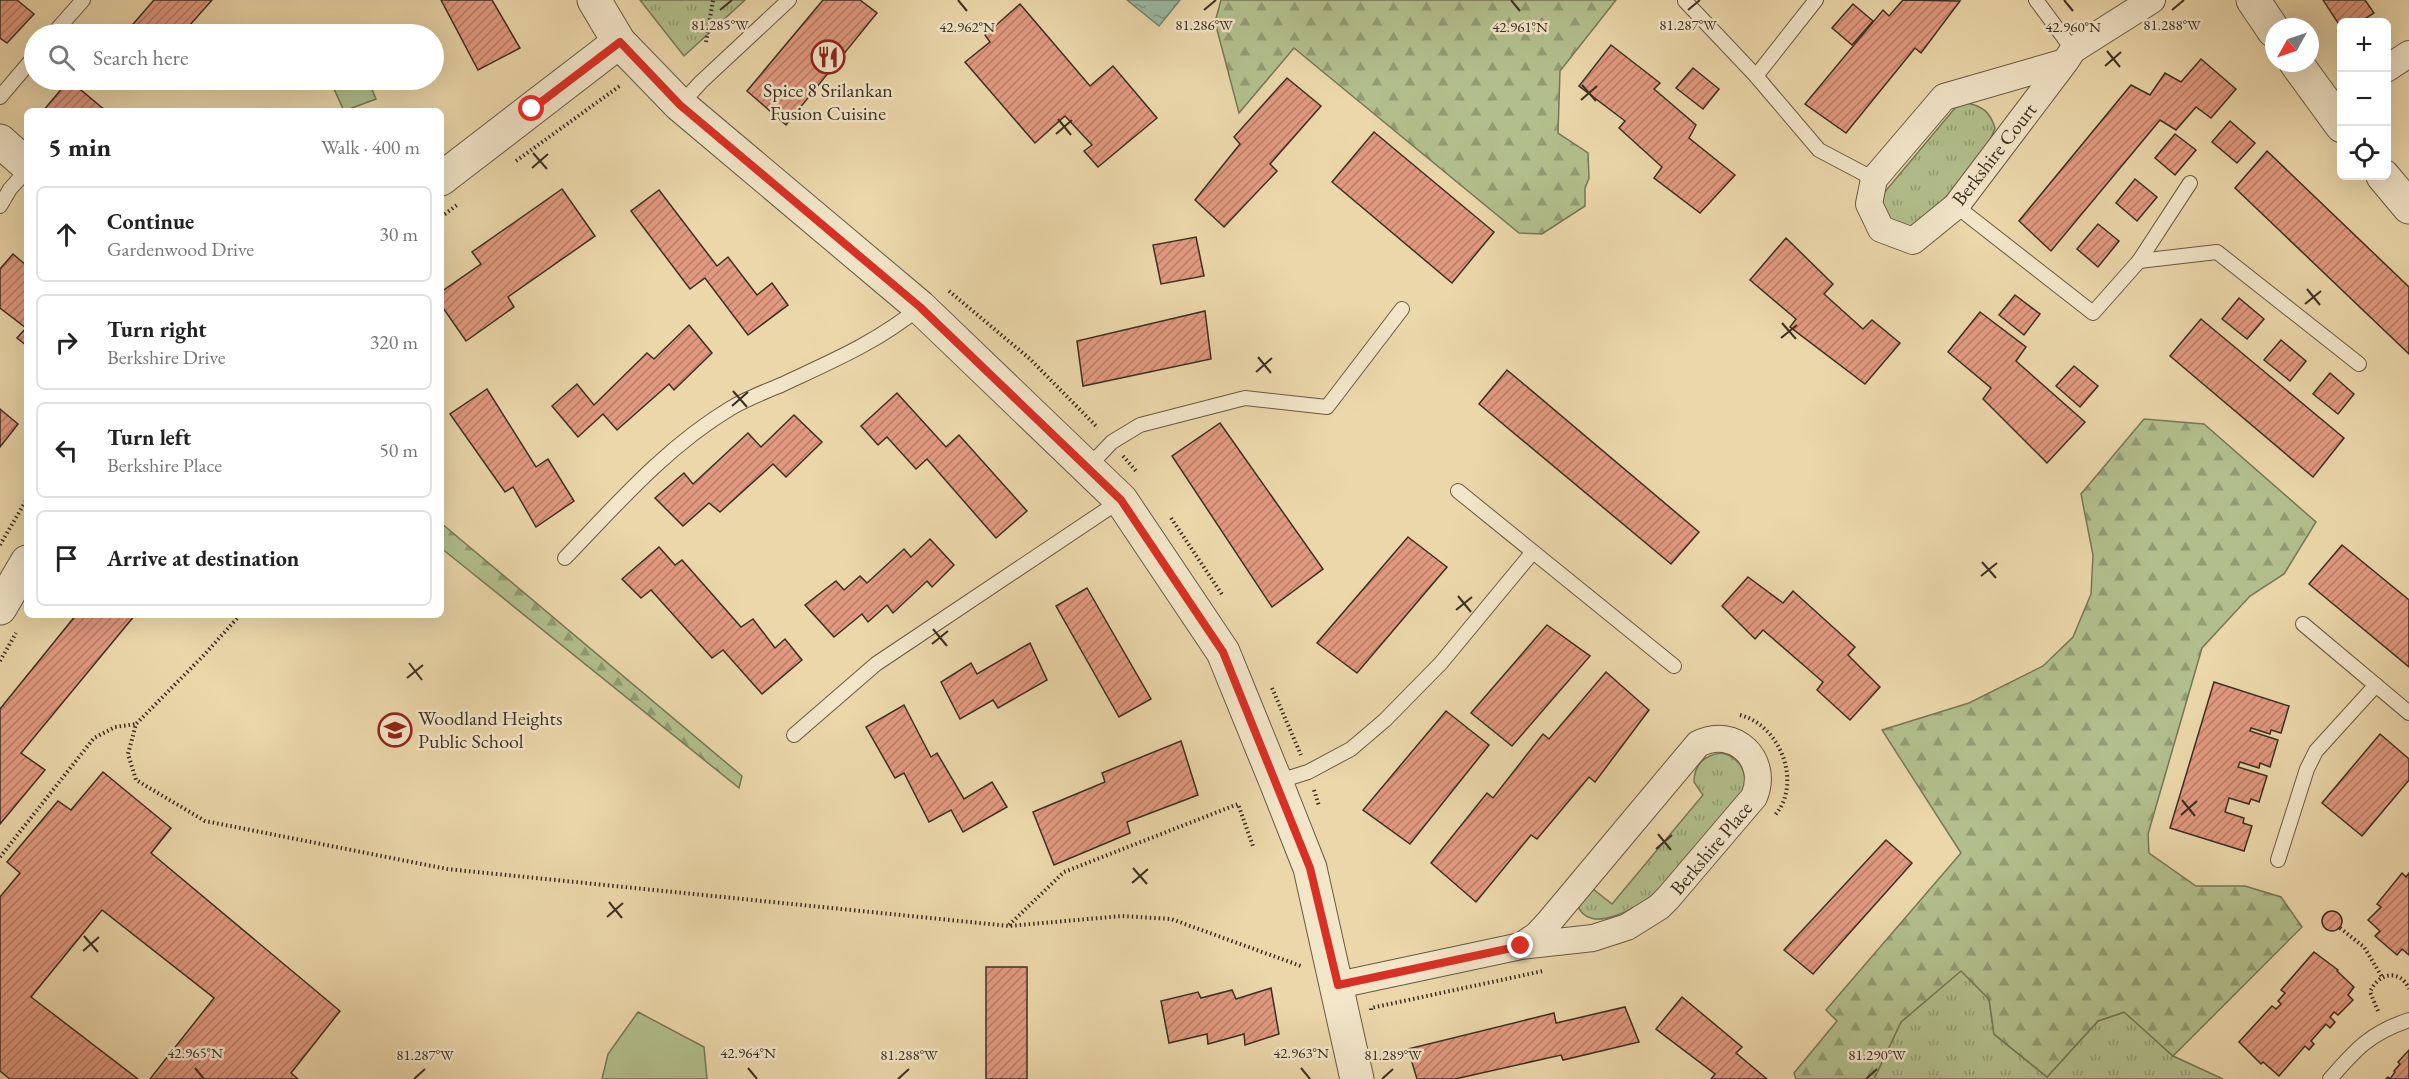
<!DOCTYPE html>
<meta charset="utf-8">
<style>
body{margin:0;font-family:"EB Garamond",serif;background:#f6f6f6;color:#222}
.controls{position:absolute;right:18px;top:18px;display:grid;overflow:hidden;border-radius:9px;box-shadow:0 6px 24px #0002}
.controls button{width:54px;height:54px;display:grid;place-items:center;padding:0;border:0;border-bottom:2px solid #e0e0e0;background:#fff;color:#222;font:30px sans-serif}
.compass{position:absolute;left:2265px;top:18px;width:54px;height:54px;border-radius:50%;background:#fff;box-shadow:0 6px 24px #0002;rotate:230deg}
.stop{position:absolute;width:18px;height:18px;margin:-14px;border:4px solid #d93025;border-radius:50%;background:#fff}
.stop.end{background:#d93025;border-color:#fff;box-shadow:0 2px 6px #0008}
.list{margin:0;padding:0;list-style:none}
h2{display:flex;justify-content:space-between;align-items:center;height:78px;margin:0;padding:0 24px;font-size:26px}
h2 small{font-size:20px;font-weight:400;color:#767676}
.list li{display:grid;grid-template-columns:39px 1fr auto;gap:18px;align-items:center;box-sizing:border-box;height:96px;margin:0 12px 12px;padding:0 12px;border:2px solid #e0e0e0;border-radius:9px}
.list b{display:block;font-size:22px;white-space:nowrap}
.list p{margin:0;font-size:20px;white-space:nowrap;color:#767676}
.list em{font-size:20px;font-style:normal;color:#767676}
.icon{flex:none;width:33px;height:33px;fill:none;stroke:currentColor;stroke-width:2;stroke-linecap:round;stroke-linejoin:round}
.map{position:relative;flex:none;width:2409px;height:1079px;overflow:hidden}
.search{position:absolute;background:#fff;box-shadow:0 6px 24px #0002;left:24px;top:24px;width:420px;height:66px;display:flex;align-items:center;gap:15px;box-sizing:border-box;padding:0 21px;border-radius:33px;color:#767676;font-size:22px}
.panel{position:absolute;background:#fff;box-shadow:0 6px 24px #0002;left:24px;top:108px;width:420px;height:510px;border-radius:9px}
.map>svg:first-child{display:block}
.grass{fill:url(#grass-tufts);stroke:#777756;stroke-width:1.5}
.forest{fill:url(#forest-firs);stroke:#777756;stroke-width:1.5}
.park{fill:#b2bf8c;stroke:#777756;stroke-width:1.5}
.water{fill:url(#water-ripples);stroke:#748270;stroke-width:1.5}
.building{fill:url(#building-hatch);stroke:#3c2f21;stroke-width:1.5}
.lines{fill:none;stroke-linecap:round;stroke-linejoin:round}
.service-casing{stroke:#685943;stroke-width:16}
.minor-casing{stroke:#685943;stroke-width:28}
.tertiary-casing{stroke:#685943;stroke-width:35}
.path{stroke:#3c2f21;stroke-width:4;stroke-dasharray:1.5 3;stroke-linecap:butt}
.service{stroke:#f2e5c8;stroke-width:14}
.minor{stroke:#f2e5c8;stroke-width:26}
.tertiary{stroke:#f2e5c8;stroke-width:33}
.route{stroke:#d93025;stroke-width:8}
.ticks{fill:none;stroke:#3c2f21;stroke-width:2}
.labels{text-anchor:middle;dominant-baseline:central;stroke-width:5;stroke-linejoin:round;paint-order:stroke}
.poi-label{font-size:20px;fill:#3c2f21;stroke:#f2e5c8}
.street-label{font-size:20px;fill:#3c2f21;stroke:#f2e5c8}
.ticks-label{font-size:15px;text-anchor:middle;fill:#3c2f21;stroke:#f2e5c8;stroke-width:5;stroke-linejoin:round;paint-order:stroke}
</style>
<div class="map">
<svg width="2409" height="1079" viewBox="0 0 2409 1079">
<defs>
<pattern id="grass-tufts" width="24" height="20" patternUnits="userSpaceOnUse" patternTransform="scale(1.5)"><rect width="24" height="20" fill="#b2bf8c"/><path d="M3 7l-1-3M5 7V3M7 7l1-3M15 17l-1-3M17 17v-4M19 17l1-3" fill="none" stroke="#929c72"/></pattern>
<pattern id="forest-firs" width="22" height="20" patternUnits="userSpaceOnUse" patternTransform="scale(1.5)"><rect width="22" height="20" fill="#b2bf8c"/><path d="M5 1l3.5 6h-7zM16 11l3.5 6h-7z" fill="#929c72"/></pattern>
<pattern id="water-ripples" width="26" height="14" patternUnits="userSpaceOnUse" patternTransform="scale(1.5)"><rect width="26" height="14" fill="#99baa5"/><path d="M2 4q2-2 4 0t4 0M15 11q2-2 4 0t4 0" fill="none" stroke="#7e9886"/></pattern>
<pattern id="building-hatch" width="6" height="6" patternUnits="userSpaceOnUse" patternTransform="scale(1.5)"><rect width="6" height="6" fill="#e1997f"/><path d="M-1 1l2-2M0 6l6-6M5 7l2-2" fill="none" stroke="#b87d68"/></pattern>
</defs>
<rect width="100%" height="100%" fill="#ebd7aa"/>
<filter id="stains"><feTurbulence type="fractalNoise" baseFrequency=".00333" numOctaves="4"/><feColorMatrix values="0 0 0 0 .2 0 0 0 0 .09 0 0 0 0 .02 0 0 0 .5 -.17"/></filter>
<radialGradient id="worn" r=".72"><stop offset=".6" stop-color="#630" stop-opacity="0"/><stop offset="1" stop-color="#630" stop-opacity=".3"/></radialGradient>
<g class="grass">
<path d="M640 0H745L684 56Z"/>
<path d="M1966 103C1983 106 1990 112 1995 128L1988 146 1929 218 1908 230 1888 221 1881 204 1883 194 1955 108Z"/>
<path d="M1721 753C1741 757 1750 775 1742 794L1658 891C1642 904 1589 939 1577 904L1593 889 1612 904 1703 795 1694 782C1694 765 1704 755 1721 753Z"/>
<path d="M1961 970 1989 999 1994 1034 2047 1077 2098 1021 2125 1012 2173 1056 2223 1079H1874L1901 1022Z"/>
</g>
<g class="forest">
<path d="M1221 0H1616L1560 71 1558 133 1588 153 1589 178 1585 188V206L1542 234 1519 233 1294 48 1239 113 1215 22Z"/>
<path d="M2144 419 2204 424 2316 522 2284 574 2250 596 2202 648 2148 834 2149 853 2196 886H2245L2281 897 2302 927 2173 1056 2124 1012 2098 1021 2047 1077 1994 1034 1989 999 1961 971 1901 1022 1874 1079H1796L1794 1073 1837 1021 1826 1010 1961 853 1882 730 1969 703 2043 666 2073 637 2091 594 2093 555 2081 494Z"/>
<path d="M441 523 742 776 739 788 441 548Z"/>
</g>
<g class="park">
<path d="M330 80H368L376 99 344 111Z"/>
<path d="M638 1012 704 1047 707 1079H602L608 1054Z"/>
</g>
<path class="water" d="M1127 0H1180L1159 26Z"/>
<g class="building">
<path d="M0 0H17L34 14 7 43 0 38Z"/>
<path d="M154 0H212L182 34H133L128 30Z"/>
<path d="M441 0H492L520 48 478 70Z"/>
<path d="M823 0H860L877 13 786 125 747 91Z"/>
<path d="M1903 0 1960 1 1921 53 1915 48 1846 133 1805 104 1883 10 1889 16Z"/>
<path d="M2323 0H2365L2374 13 2360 22H2342V29Z"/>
<path d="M1020 4 1090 86 1113 66 1157 118 1098 167 1084 151 1092 145 1065 116 1035 143 965 62 990 42 985 35Z"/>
<path d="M1853 4 1873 21 1852 45 1832 28Z"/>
<path d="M1611 45 1660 83 1654 89 1696 125 1689 138 1735 175 1700 213 1654 178 1662 167 1619 128 1625 121 1579 86Z"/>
<path d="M2201 59 2236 89 2211 118 2196 107 2176 130 2160 120 2051 251 2019 221 2131 85 2150 95 2165 73 2181 82Z"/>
<path d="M1693 68 1719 89 1703 109 1676 88Z"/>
<path d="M1287 78 1321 106 1270 164 1277 171 1224 227 1195 200 1240 144 1234 137Z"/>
<path d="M69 80 106 111H43Z"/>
<path d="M2230 121 2255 143 2237 163 2212 142Z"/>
<path d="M1374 132 1494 232 1452 283 1332 182Z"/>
<path d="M2175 134 2196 150 2175 175 2155 158Z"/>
<path d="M2267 151 2409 287V354L2235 188Z"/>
<path d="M2135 179 2157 197 2137 221 2116 203Z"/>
<path d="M562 189 595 236 508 297 514 307 466 341 441 305V292L481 264 472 252Z"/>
<path d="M659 190 717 266 728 257 757 295 772 283 788 305 748 335 705 278 690 289 631 211Z"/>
<path d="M2098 224 2119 241 2098 267 2077 249Z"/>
<path d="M1196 237 1204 276 1161 284 1153 245Z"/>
<path d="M1786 238 1833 284 1824 294 1863 329 1872 320 1900 343 1865 384 1790 327 1796 319 1750 280Z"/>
<path d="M13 254 27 266V346L17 338 26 328 0 308V269Z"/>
<path d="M2015 295 2040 314 2024 335 1999 315Z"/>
<path d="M2239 298 2264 319 2247 339 2222 319Z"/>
<path d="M1205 311 1211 359 1083 386 1077 341Z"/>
<path d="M1980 312 2026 347 2016 361 2085 422 2047 463 1983 399 1991 388 1948 352Z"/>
<path d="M2201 319 2344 438 2313 477 2170 356Z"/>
<path d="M689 325 712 353 674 390 669 384 617 430 603 414 578 437 552 406 577 384 594 405 647 353 654 359Z"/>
<path d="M2281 340 2306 361 2290 381 2264 360Z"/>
<path d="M2074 366 2098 386 2080 407 2056 386Z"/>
<path d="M1507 370 1699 532 1671 564 1479 404Z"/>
<path d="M2330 373 2354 394 2338 414 2313 394Z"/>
<path d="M487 389 536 467 548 459 574 501 536 527 513 487 505 492 450 414Z"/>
<path d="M897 393 946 447 959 435 1027 511 996 538 927 459 916 469 887 437 878 445 861 426Z"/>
<path d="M0 409 18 424 0 447Z"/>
<path d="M794 415 822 442 786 477 773 464 720 512 709 503 683 526 655 498 684 473 693 484 748 433 761 447Z"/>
<path d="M1220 423 1323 569 1272 607 1172 456Z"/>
<path d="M1408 537 1447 567 1357 673 1317 643Z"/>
<path d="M930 539 954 565 932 587 927 581 893 613 887 605 868 622 862 614 834 637 805 605 836 581 844 590 860 576 867 583 904 549 911 557Z"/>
<path d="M2342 545 2409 600V667L2309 584Z"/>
<path d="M659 547 675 565 682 560 741 627 753 619 775 648 785 639 802 660 762 694 723 650 712 658 651 590 641 598 622 579Z"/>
<path d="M1748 577 1783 603 1793 591 1855 647 1848 655 1880 687 1850 720 1817 690 1823 682 1763 630 1755 639 1722 606Z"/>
<path d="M1087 588 1151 699 1119 717 1056 606Z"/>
<path d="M76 615H135L21 753 45 770 0 824V709Z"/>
<path d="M1547 625 1590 656 1512 746 1471 713Z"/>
<path d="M1030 643 1047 680 998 708 993 700 960 719 941 682 971 663 977 674Z"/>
<path d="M1606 672 1649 710 1595 782 1589 777 1537 839 1531 835 1476 902 1431 863 1487 793 1493 798 1543 734 1549 739Z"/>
<path d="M2214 682 2289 706 2281 733 2271 730 2270 734 2251 728 2250 731 2278 740 2270 767 2260 763 2259 768 2240 762 2238 767 2267 776 2259 802 2251 799 2249 804 2229 798 2225 812 2244 818 2243 823 2252 826 2244 851 2170 828Z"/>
<path d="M904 705 931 757 937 753 964 799 992 782 1007 807 963 832 951 810 929 822 904 773 895 778 866 727Z"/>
<path d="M1446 711 1489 745 1410 844 1363 810Z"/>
<path d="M2380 734 2409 759V780L2362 836 2322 803Z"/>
<path d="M1181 741 1198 795 1127 822 1130 833 1054 865 1033 812 1105 782 1102 773Z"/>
<path d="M103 772 171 828 151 853 340 1011 291 1073 298 1079H150L214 998 102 910 31 997 138 1079H10L0 1071V897L20 873 7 862 58 801 71 810Z"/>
<path d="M1886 840 1912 863 1813 974 1784 950Z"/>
<path d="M2402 873 2406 877 2409 873V955L2402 949 2397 955 2375 936 2380 931 2368 920 2381 907 2377 904Z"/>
<circle cx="2332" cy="921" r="10"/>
<path d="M2314 952 2338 970 2337 971 2354 987 2348 995 2353 1000 2338 1015 2334 1012 2330 1017 2335 1022 2330 1028 2326 1024 2311 1041 2314 1044 2309 1050 2305 1046 2279 1076 2263 1062 2261 1064 2239 1042 2272 1006 2276 1009 2281 1004 2278 1001 2285 993 2281 990Z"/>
<rect x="986" y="967" width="41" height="112"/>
<path d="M1271 988 1279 1034 1245 1045 1244 1034 1208 1044 1207 1034 1169 1043 1161 1001 1198 992 1201 998 1232 990 1236 999Z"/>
<path d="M1682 997 1742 1047 1736 1053 1767 1079H1711L1715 1074 1656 1029Z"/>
<path d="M1625 1007 1639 1042 1563 1060 1561 1055 1455 1079H1417L1408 1049 1554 1013 1556 1023Z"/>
<path d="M2409 1050V1079H2386L2388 1077 2390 1079 2395 1072 2394 1071 2400 1064 2398 1062Z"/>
</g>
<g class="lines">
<g class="service-casing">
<g id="service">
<path d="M2036 0 2073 50"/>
<path d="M1685 1 1756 76 1819 150 1874 179"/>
<path d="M53 34 83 0"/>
<path d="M1756 76 1816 0"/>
<path d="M0 97 34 57"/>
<path d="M680 105 701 82 789 0"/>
<path d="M0 206 10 189 27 170"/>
<path d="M1956 206 2093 313 2139 261 2190 183"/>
<path d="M2139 261 2217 252 2359 364"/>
<path d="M1088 467 1112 442 1140 425 1245 398 1327 407 1402 309"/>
<path d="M1458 491 1674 666"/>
<path d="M565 558C617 504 666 447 731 408 746 399 764 392 781 385 830 362 878 342 920 307"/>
<path d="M2303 624 2409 713"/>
<path d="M794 735 876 664 1121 500"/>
<path d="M1276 782 1308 772 1351 749 1385 720 1441 663 1532 553"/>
<path d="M2278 860 2307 769 2316 751 2376 685"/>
<path d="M2330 1079C2356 1049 2370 1033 2409 1020"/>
</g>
</g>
<g class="minor-casing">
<g id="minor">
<path d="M2065 62 1944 97 1874 179 1869 204 1881 229 1913 241 1956 206 2065 62 2073 50 2152 0"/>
<path d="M2386 69 2409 54"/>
<path d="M1338 985 1521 946 1593 938 1627 927 1659 907 1668 898 1754 797C1770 760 1734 725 1698 744L1549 922 1537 935 1521 946"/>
</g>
</g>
<g class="tertiary-casing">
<g id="tertiary">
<path d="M594 0 619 42 680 105 920 307 1121 500 1223 652 1276 782 1310 868 1357 1079"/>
<path d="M2253 0 2274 31"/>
<path d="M2296 63 2342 126"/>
<path d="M0 141 27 165"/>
<path d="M2383 176 2409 207"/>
<path d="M441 179 619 42"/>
<path d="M0 608 27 562"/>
</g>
</g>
<g class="path">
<path d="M706 42 713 0"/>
<path d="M516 161 621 85"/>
<path d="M441 217 457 205"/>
<path d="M949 291 1030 359 1098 428"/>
<path d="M1123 456 1136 471"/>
<path d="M1171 518 1223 596"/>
<path d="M0 545 27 499"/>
<path d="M240 615 204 655 136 724 128 754 136 780 205 821 447 869 1009 926 1122 916 1171 919 1301 966"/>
<path d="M0 661 16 633"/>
<path d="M1272 688 1301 755"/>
<path d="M1740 715C1780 725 1803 783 1775 815"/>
<path d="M1314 790 1319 806"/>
<path d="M0 857 94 738 115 727 136 724"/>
<path d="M1009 925 1064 872 1238 804 1253 846"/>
<path d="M2340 928 2364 947 2382 977"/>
<path d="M1371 1010V1008L1543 971"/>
<path d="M2378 1011 2370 992C2378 973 2400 968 2409 989"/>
</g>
<use href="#service" class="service"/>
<use href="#minor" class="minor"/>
<use href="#tertiary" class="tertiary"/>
</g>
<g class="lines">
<path class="route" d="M532 109 620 42 680 105 920 307 1121 500 1223 652 1310 868 1338 985 1521 946"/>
</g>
<path class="ticks" d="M958 0 967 11M1511 0 1520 11M2064 0 2073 11M720 10 732 0M1204 10 1216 0M1688 10 1700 0M2172 10 2184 0M2107 51 2120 67M2105 66 2121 52M1582 85 1596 101M1581 100 1597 86M1058 119 1071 135M1056 134 1072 120M533 153 547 169M532 168 548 154M2307 289 2320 305M2305 304 2321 291M1782 323 1796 339M1781 338 1797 325M1258 357 1271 373M1256 372 1272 358M733 391 747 407M732 406 748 392M1982 562 1996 578M1981 576 1997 563M1458 596 1471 612M1456 610 1472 597M933 629 947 646M932 644 948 631M409 663 422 680M407 678 423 665M2182 800 2195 816M2181 815 2197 801M1658 834 1671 850M1656 849 1672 835M1133 868 1147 884M1132 883 1148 869M609 902 622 918M607 917 623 903M84 936 98 952M83 951 99 937M195 1068 204 1079M748 1068 757 1079M1301 1068 1310 1079M414 1079 425 1069M898 1079 909 1069M1382 1079 1393 1069M1866 1079 1877 1069"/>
<defs>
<g id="restaurant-ring" transform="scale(1.725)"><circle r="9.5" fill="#f2e5c8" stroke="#8f2418" stroke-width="1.5"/><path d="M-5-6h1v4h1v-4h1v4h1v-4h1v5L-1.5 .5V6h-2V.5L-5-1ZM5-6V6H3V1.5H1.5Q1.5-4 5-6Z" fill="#8f2418"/></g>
<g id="school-ring" transform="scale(1.725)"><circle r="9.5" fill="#f2e5c8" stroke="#8f2418" stroke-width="1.5"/><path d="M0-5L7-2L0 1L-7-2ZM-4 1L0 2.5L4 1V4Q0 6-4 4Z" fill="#8f2418"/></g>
</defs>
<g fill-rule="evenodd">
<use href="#restaurant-ring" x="828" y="57"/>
<use href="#school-ring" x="395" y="730"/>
</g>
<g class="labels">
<g class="poi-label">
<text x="828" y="90">Spice 8 Srilankan<tspan x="828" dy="23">Fusion Cuisine</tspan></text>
<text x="418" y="718" text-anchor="start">Woodland Heights<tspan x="418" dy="23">Public School</tspan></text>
</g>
<g class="street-label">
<text transform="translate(1994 154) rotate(-52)">Berkshire Court</text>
<text transform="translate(1711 848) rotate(-50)">Berkshire Place</text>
</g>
</g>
<g class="ticks-label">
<text x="720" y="30">81.285°W</text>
<text x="1204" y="30">81.286°W</text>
<text x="1688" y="30">81.287°W</text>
<text x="2172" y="30">81.288°W</text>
<text x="2073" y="32">42.960°N</text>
<text x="967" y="32">42.962°N</text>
<text x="1520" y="32">42.961°N</text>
<text x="195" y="1058">42.965°N</text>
<text x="748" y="1058">42.964°N</text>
<text x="1301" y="1058">42.963°N</text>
<text x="425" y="1060">81.287°W</text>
<text x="909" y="1060">81.288°W</text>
<text x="1393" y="1060">81.289°W</text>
<text x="1877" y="1060">81.290°W</text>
</g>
<rect width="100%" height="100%" filter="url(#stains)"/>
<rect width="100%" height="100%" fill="url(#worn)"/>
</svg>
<div class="controls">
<button>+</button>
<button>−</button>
<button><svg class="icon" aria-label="locate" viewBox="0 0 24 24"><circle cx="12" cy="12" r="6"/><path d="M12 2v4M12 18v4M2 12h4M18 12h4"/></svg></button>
</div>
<svg class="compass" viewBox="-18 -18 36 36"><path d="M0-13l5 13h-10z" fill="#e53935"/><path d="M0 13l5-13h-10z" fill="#767676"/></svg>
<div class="stop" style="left:532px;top:109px"></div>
<div class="stop end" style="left:1521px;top:946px"></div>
<div class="search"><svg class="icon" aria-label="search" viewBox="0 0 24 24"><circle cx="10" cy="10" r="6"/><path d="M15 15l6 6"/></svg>Search here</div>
<section class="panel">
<h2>5 min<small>Walk · 400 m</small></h2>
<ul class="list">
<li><svg class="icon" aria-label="ahead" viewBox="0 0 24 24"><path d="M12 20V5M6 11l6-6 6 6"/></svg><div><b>Continue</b><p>Gardenwood Drive</p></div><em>30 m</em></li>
<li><svg class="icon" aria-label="right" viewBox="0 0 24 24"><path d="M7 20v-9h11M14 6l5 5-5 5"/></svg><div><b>Turn right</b><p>Berkshire Drive</p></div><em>320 m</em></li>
<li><svg class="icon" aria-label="left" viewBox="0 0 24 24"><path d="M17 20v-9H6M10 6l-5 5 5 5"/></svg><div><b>Turn left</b><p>Berkshire Place</p></div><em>50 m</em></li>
<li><svg class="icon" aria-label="arrive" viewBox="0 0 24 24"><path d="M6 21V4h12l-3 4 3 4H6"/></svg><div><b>Arrive at destination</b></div></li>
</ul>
</section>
</div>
